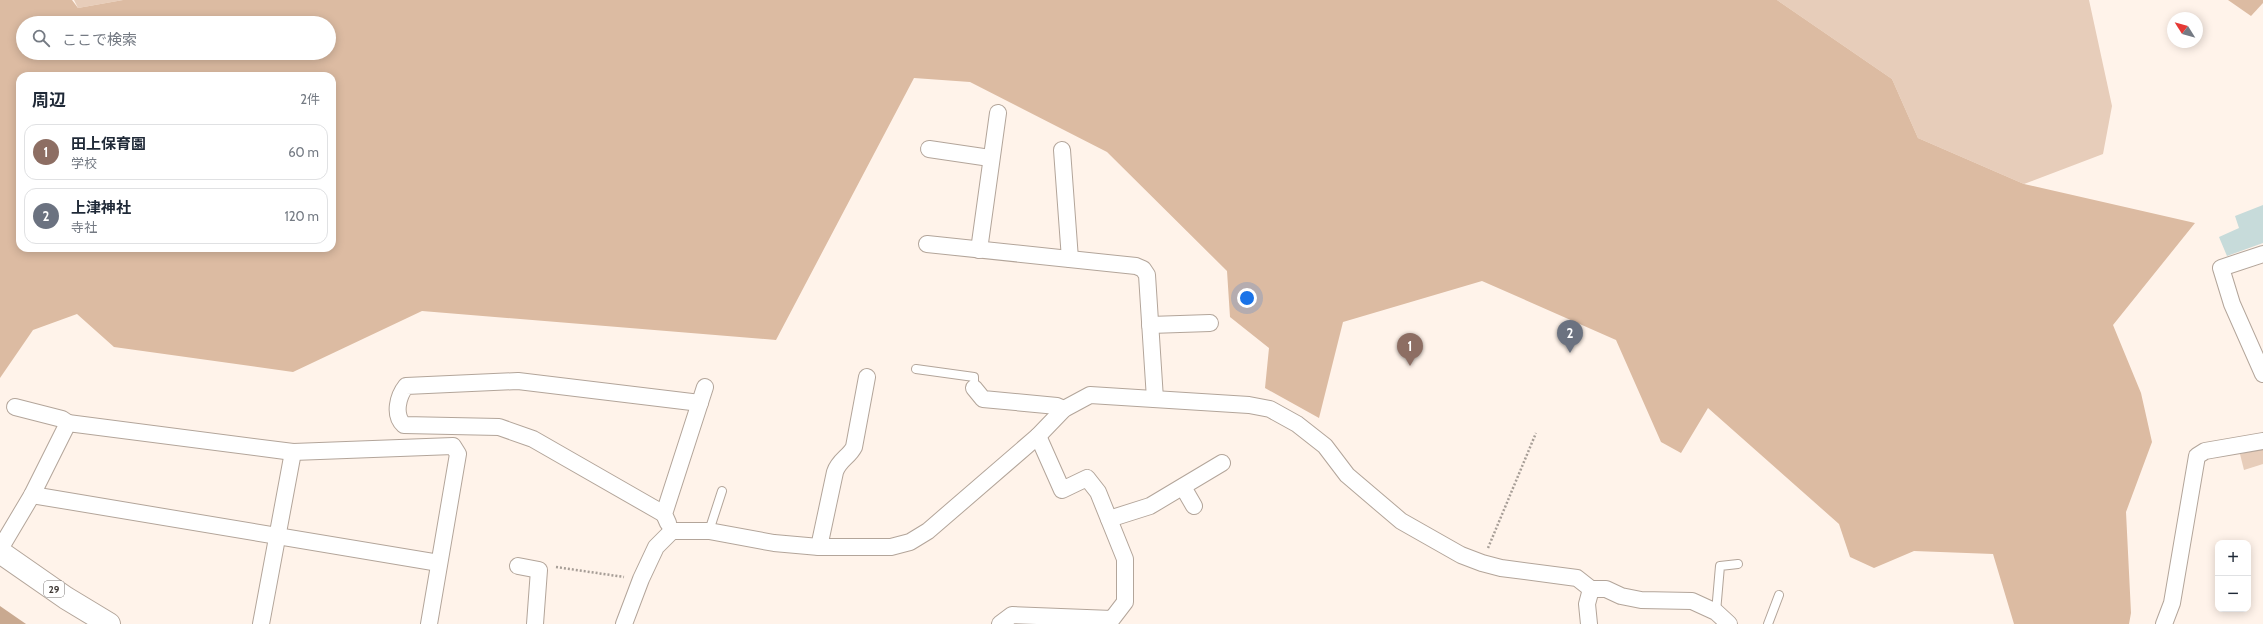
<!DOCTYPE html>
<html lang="ja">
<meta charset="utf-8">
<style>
body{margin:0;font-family:Cabin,"Noto Sans JP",sans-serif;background:#f6f6f7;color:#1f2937}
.controls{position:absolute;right:12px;bottom:12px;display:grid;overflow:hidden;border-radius:8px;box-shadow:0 2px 10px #0003}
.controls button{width:36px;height:36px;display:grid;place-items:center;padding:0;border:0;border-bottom:1px solid #e0e1e3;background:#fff;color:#1f2937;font:20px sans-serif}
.compass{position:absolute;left:2167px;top:12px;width:36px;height:36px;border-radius:50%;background:#fff;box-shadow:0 2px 10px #0003;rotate:307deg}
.you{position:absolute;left:1247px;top:298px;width:14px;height:14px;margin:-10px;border:3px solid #fff;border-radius:50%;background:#1a73e8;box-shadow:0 0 0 6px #1a73e833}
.badge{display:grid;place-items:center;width:26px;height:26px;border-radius:50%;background:#0f766e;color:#fff;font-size:13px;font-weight:700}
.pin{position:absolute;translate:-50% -33px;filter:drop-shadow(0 1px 2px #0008)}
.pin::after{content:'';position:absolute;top:21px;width:14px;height:12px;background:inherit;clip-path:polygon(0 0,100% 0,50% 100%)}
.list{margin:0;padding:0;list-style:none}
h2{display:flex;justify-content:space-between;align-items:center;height:52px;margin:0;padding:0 16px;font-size:17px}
h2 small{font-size:13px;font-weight:400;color:#747a83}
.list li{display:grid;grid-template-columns:26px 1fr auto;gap:12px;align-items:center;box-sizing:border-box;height:56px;margin:0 8px 8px;padding:0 8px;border:1px solid #e0e1e3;border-radius:12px}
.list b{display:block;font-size:15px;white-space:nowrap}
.list p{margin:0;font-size:13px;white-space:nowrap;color:#747a83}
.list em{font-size:13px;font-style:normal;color:#747a83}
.icon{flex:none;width:22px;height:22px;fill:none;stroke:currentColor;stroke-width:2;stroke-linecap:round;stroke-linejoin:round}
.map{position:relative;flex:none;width:2263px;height:624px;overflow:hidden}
.search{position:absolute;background:#fff;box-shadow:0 2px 10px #0003;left:16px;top:16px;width:320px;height:44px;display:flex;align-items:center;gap:10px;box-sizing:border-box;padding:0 14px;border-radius:22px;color:#747a83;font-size:15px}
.panel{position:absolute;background:#fff;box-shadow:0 2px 10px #0003;left:16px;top:72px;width:320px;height:180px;border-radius:12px}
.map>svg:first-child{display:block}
.green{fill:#e7cdba}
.forest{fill:#dcbba2;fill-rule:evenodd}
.water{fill:#c9a990}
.building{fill:#c7dbda}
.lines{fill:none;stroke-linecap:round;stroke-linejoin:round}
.lane-casing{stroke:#b3a59a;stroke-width:10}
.street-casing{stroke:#b3a59a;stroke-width:18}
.primary-casing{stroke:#b3a59a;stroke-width:24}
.path{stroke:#a79e97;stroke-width:2.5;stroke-dasharray:2 2;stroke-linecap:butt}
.lane{stroke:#fff;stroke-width:8}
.street{stroke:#fff;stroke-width:16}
.primary{stroke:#fff;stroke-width:22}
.labels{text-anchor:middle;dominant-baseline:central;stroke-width:3.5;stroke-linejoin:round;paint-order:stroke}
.shield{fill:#fff;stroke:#797472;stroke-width:1}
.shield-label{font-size:10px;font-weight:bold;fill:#3f3935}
</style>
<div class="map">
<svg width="2263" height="624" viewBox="0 0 2263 624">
<rect width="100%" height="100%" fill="#fff3ea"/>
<g class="green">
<path d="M74 0H123L78 8Z"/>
<path d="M1777 0H2089L2112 106 2103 154 2024 184 1918 138 1892 79Z"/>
<path d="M2263 448V464L2244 470 2240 454Z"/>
</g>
<g class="forest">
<path d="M0 0H72L78 8 123 0H1777L1892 79 1918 138 2024 184 2195 223 2113 325 2141 393 2152 442 2126 512 2131 613 2129 624H2014L1993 554 1914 551 1874 568 1850 557 1839 524 1708 408 1681 453 1661 442 1616 340 1482 281 1343 322 1319 418 1265 388 1269 348 1230 317 1227 271 1107 152 970 82 914 78 776 340 422 311 293 372 114 347 77 314 33 330 0 378ZM23 23H329V53H23ZM20 76H332V248H20Z"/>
<path d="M2228 0H2263V3L2251 16Z"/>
</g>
<path class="water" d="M0 606 26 624H0Z"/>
<path class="building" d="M2263 205V243L2227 256 2219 237 2239 228 2235 216Z"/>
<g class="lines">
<g class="lane-casing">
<g id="lane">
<path d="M916 369 974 377V388"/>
<path d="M709 531 722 491"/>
<path d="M1716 612 1720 566 1738 564"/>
<path d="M1768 624 1779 595"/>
</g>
</g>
<g class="street-casing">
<g id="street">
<path d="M929 149 990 158"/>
<path d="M1062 150 1070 259"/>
<path d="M927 244 1136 266 1143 269 1147 275 1155 399"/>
<path d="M979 250 998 113"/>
<path d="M2263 254 2221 268 2232 304 2263 374"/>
<path d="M1150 325 1210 323"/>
<path d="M974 388 983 399 1057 406 1064 409"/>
<path d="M15 407 62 419 68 423"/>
<path d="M1183 487 1194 506"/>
<path d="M32 495 439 563"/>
<path d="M664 514 533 439 499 427 404 425C393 415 398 396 406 386L518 381 700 403"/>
<path d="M1109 519 1150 506 1222 463"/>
<path d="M668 523 664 514 705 387"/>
<path d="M819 547 835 472C839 460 849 457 854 447L867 377"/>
<path d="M0 549 32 495 68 423 293 452 453 446 458 454 429 624"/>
<path d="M518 566 539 570 535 624"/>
<path d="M261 624 293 452"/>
<path d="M624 624 641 579 656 547 672 531H709L774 543 819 547H891L910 542 928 531 1038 436 1064 409 1090 395 1249 405 1270 409 1297 424 1325 446 1347 475 1401 521 1461 555 1482 563 1501 568 1577 578 1591 589H1606L1621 596 1641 600 1692 601 1716 612 1729 624"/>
<path d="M1000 624 1012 615 1112 619 1125 602V559L1098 492 1087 478 1062 490 1038 436"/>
<path d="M1589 624 1587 604 1591 589"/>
<path d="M2164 624 2172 603 2197 456 2205 451 2263 441"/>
</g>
</g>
<g class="primary-casing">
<path id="primary" d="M0 552 66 598 109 624"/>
</g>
<g class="path">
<path d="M1488 548 1536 433"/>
<path d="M556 567 624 577"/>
</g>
<use href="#lane" class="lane"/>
<use href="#street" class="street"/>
<use href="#primary" class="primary"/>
</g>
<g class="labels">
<rect class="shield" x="44" y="581" width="20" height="16" rx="3"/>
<g class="shield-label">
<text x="54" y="589">29</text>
</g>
</g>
</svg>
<div class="controls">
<button>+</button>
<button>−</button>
</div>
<svg class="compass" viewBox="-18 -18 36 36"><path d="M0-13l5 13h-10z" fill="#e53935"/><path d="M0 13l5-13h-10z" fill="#747a83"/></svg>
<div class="you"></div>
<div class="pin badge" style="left:1410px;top:366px;background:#8d6e63">1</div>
<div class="pin badge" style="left:1570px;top:353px;background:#6b7280">2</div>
<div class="search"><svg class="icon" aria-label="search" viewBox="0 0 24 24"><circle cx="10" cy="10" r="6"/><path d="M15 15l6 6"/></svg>ここで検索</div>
<section class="panel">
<h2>周辺<small>2件</small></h2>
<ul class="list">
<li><span class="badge" style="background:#8d6e63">1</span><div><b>田上保育園</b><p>学校</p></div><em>60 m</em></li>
<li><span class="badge" style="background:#6b7280">2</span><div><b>上津神社</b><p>寺社</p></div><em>120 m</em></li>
</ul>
</section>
</div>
